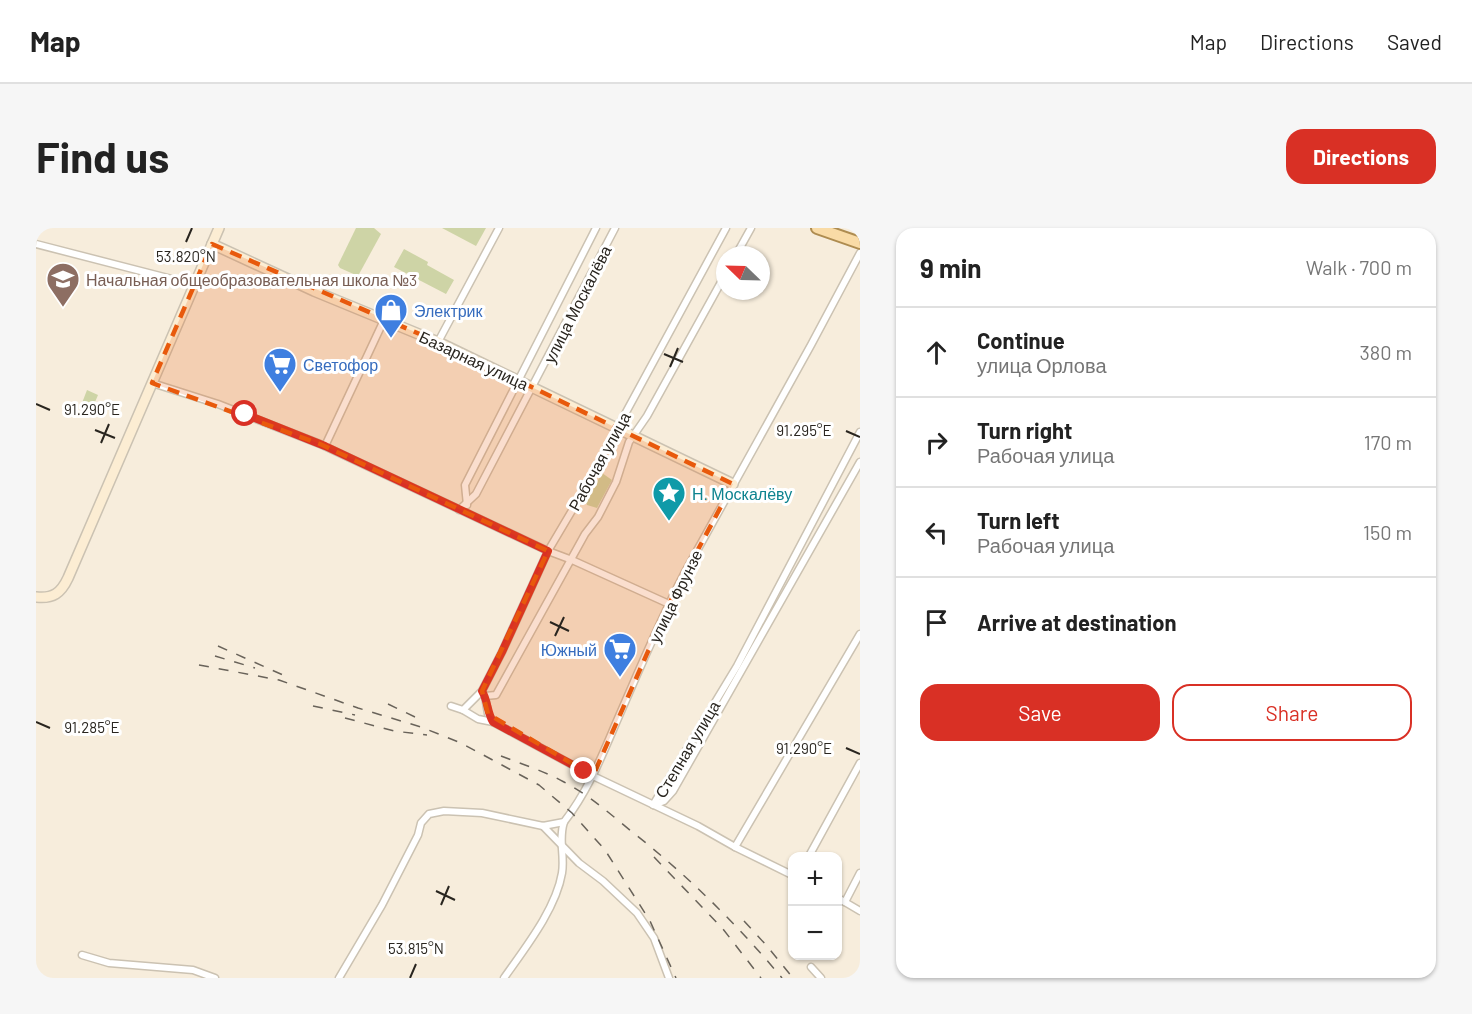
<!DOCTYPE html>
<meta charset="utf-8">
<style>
body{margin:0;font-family:Barlow,sans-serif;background:#f6f6f6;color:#222}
.controls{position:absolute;right:18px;bottom:18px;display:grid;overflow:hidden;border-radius:12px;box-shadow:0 2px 4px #0004}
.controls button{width:54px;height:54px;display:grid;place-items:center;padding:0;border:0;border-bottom:2px solid #e0e0e0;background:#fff;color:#222;font:30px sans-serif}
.compass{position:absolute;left:680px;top:18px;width:54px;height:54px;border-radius:50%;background:#fff;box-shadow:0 2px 4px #0004;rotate:293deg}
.stop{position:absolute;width:18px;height:18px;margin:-14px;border:4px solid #d93025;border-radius:50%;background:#fff}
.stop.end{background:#d93025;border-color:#fff;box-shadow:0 2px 6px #0008}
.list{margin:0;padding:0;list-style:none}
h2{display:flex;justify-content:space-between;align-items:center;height:78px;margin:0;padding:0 24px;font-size:26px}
h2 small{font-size:20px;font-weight:400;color:#767676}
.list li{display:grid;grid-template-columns:39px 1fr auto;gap:18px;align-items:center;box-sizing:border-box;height:90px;padding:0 24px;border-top:2px solid #e0e0e0}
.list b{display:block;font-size:22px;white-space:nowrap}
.list p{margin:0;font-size:20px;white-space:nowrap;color:#767676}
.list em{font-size:20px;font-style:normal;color:#767676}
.actions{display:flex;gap:12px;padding:18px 24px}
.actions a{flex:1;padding:14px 0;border:2px solid #d93025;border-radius:18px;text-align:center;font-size:21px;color:#d93025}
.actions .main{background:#d93025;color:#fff}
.icon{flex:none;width:33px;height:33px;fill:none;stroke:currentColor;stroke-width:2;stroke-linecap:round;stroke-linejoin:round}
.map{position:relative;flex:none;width:824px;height:750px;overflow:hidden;border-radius:18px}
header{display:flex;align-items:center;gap:36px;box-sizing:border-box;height:84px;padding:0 30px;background:#fff;border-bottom:2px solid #e0e0e0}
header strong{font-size:28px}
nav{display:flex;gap:33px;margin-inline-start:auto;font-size:21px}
.intro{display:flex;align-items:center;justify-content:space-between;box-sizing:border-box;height:144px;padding:0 36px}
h1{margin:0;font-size:42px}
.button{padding:15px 27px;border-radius:18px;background:#d93025;color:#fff;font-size:21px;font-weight:700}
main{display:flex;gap:36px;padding:0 36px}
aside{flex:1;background:#fff;border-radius:18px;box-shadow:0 2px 4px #0004}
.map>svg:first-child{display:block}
.green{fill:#ced4a6}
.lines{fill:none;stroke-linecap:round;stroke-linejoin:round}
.street-casing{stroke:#cbc2b2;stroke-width:9}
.secondary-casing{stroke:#cbc2b2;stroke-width:12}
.primary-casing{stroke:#ae8c50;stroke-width:14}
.street{stroke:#fff;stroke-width:6}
.secondary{stroke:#fcedd3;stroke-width:9}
.primary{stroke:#f9dba6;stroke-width:10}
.rail{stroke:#69635a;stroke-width:1.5;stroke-dasharray:10 10;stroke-linecap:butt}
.route{stroke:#d93025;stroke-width:8}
.marked{fill:#e8590c;fill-opacity:0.2;stroke:#e8590c;stroke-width:4.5;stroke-dasharray:12 8;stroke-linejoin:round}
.ticks{fill:none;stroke:#29251f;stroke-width:2}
.labels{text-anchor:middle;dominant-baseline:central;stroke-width:6;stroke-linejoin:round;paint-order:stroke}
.education-label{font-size:16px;fill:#785e54;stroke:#fff;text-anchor:start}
.street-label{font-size:16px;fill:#29251f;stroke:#fff}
.shop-label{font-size:16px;fill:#366cbe;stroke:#fff;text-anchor:start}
.culture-label{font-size:16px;fill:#0d838f;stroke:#fff;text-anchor:start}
.ticks-label{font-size:15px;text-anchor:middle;fill:#29251f;stroke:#fff;stroke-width:6;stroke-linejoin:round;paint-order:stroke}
</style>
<header>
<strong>Map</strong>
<nav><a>Map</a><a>Directions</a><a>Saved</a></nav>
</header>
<div class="intro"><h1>Find us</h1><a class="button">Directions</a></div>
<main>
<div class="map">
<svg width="824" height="750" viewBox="0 0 824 750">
<rect width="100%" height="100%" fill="#f7eddc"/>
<g class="green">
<path d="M320 0H338L345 6 322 48 304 40 302 37Z"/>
<path d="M406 0H450L440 18Z"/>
<path d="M368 21 392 34 391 37 418 52 410 66 358 39Z"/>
<path d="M51 162 62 167 57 179 46 175Z"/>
<path d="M566 245 576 252 561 280 551 277 550 274Z"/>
</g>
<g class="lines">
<g class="street-casing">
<g id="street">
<path d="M0 16 159 57"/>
<path d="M700 27 715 0"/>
<path d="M689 47 611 188 593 214 580 254 562 289 549 306 460 467 449 468 452 486 457 494 557 548 662 598 699 619 756 647"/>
<path d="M402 114 463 0"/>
<path d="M116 155 182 176 284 216 512 323 536 332 633 376"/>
<path d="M289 218 348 92"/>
<path d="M431 277 429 257 560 0"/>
<path d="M423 282 440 266 579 0"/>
<path d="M446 463 427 482 442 491 457 494"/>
<path d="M449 468 446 463 466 424 512 323 544 269 690 0"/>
<path d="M415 478 427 482"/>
<path d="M617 577 701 438 824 204"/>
<path d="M618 577 628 573 637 563 824 234"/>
<path d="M507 598 543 635 567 653 601 685 618 710 633 750"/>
<path d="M699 619 824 406"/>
<path d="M773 628 824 535"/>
<path d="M802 670 824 683"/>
<path d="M809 674 824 645"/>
<path d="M46 727 73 735 157 742 179 750"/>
<path d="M775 739 785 750"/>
<path d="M303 750 346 677 382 607 385 595 393 586 408 583 446 585 507 598 528 594C553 562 567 525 583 488 604 440 624 392 648 346L775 117 824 25"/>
<path d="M468 750C489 720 520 681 526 645 529 627 522 612 528 594"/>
</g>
</g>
<g class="secondary-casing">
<g id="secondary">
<path d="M176 16 278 63 402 114 697 256"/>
<path d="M0 369C17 371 25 365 32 350L183 0"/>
</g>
</g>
<g class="primary-casing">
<path id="primary" d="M781 0 824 15"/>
</g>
<use href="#street" class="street"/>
<use href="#secondary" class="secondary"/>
<use href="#primary" class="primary"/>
<g class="rail">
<path d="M182 418 247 447"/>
<path d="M179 428 219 440"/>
<path d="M163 437 243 452 322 480 385 499 425 515 503 557 536 585 569 622 614 693 640 750"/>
<path d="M352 476 379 489"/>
<path d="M277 478 319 487"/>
<path d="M309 490 358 503 391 507"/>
<path d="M465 528C486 536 508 543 528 554 553 567 573 585 595 603 651 647 700 695 746 750"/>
<path d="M618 629 687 701 725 750"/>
<path d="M708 693 731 718 757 750"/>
</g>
</g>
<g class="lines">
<path class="route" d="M209 186 289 218 512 323 466 424 446 463C452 473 451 484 457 494L548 543"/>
</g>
<path class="marked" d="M176 16 402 114 697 256 633 376 557 548 452 486 446 463 512 323 284 216 116 155Z"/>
<path class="ticks" d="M150 14 156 0M628 126 647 134M634 139 642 120M0 176 14 182M59 202 79 210M810 203 824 209M65 215 73 196M514 394 533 403M519 408 528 389M0 494 14 500M810 520 824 526M400 663 419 672M405 677 413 658M374 750 380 736"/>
<defs>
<g id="school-pin" transform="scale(1.725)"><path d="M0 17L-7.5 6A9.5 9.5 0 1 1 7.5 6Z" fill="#8d6e63" stroke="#fff"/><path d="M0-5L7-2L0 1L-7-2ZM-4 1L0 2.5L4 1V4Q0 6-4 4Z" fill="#fff"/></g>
<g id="shop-pin" transform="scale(1.725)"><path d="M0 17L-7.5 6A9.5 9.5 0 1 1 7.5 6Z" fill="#3f7fe0" stroke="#fff"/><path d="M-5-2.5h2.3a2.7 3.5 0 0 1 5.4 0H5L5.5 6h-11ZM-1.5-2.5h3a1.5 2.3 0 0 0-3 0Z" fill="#fff"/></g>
<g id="supermarket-pin" transform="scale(1.725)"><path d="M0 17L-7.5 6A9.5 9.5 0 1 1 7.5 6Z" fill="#3f7fe0" stroke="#fff"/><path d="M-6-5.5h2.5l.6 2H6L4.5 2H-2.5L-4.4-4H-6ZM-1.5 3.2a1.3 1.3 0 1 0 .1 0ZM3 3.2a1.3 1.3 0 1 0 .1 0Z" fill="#fff"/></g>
<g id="sight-pin" transform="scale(1.725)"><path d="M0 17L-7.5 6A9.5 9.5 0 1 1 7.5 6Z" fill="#0f9aa8" stroke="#fff"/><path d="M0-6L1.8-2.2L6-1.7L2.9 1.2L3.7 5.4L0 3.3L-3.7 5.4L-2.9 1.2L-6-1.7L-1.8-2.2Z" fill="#fff"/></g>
</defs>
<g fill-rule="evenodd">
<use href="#school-pin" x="27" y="51"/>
<use href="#shop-pin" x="355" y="82"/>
<use href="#supermarket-pin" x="244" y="136"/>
<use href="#sight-pin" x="633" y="265"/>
<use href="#supermarket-pin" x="584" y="421"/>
</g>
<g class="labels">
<g class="education-label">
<text x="50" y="51">Начальная общеобразовательная школа №3</text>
</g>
<g class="street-label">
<text transform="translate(541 76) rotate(-63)">улица Москалёва</text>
<text transform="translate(438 132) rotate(25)">Базарная улица</text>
<text transform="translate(563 233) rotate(-61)">Рабочая улица</text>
<text transform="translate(639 368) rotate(-64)">улица Фрунзе</text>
<text transform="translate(651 521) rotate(-59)">Степная улица</text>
</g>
<g class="shop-label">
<text x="378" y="82">Электрик</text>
<text x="267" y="136">Светофор</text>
<text x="561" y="421" text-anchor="end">Южный</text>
</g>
<g class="culture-label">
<text x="656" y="265">Н. Москалёву</text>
</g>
</g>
<g class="ticks-label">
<text x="150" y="34">53.820°N</text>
<text x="56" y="187">91.290°E</text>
<text x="768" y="208">91.295°E</text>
<text x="56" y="505">91.285°E</text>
<text x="768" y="526">91.290°E</text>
<text x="380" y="726">53.815°N</text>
</g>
</svg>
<div class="controls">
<button>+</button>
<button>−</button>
</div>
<svg class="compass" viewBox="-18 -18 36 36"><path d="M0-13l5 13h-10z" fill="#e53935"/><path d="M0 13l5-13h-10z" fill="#767676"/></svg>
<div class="stop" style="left:209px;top:186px"></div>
<div class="stop end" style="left:548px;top:543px"></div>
</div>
<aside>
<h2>9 min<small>Walk · 700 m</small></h2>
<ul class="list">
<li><svg class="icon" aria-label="ahead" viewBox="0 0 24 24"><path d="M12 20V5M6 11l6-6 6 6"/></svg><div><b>Continue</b><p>улица Орлова</p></div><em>380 m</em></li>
<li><svg class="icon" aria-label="right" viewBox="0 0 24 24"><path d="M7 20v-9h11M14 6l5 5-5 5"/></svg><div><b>Turn right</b><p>Рабочая улица</p></div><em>170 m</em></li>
<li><svg class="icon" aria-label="left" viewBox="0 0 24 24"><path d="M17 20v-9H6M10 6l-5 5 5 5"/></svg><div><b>Turn left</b><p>Рабочая улица</p></div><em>150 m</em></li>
<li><svg class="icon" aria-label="arrive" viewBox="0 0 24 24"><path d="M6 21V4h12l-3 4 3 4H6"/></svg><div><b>Arrive at destination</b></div></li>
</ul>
<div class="actions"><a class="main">Save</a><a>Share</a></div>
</aside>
</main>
